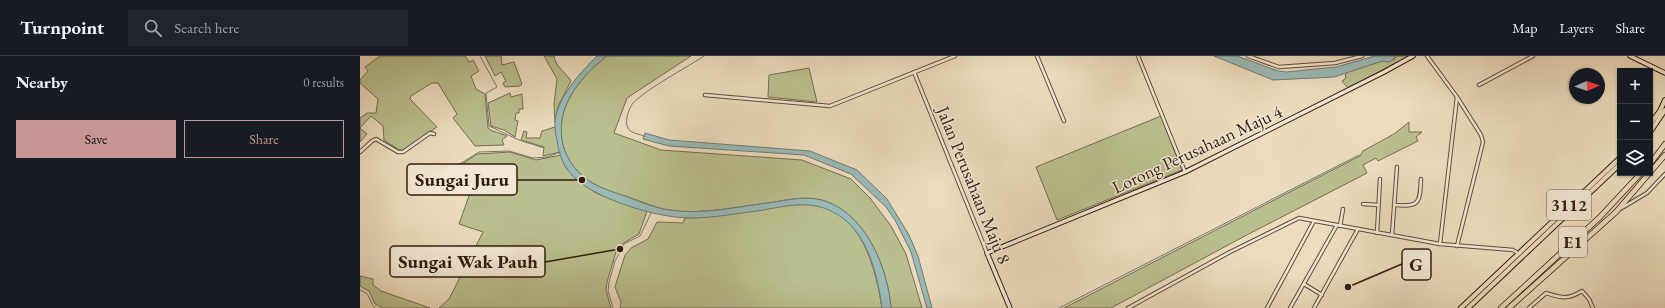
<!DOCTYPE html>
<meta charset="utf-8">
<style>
body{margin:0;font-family:"EB Garamond",serif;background:#20242c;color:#f1f3f6}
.controls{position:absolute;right:12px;top:12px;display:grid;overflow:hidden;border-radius:0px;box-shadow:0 1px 3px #0004}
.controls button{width:36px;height:36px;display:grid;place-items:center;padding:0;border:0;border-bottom:1px solid #363941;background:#171b24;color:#f1f3f6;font:20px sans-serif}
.compass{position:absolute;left:1209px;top:12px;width:36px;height:36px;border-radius:50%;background:#171b24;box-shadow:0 1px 3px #0004;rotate:88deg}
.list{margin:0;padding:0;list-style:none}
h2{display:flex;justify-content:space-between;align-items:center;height:52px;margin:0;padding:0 16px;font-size:17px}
h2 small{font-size:13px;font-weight:400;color:#9ea1a6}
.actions{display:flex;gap:8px;padding:12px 16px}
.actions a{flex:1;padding:9px 0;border:1px solid #c59692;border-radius:0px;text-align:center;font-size:14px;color:#c59692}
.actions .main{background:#c59692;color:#111}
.icon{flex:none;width:22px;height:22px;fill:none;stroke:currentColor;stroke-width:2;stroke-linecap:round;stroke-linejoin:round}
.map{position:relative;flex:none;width:1305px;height:252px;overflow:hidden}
header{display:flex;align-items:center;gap:24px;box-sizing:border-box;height:56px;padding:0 20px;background:#171b24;border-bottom:1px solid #363941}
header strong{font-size:19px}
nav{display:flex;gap:22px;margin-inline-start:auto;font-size:14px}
.search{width:280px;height:36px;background:#20242c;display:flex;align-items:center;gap:10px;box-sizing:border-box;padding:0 14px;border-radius:0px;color:#9ea1a6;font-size:15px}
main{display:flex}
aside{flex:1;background:#171b24}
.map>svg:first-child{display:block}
.green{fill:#babf8f;stroke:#766d50}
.water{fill:#9abab7;stroke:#707a74}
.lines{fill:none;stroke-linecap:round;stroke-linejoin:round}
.stream{stroke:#707a74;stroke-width:1}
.street-casing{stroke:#604b3b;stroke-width:4.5}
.secondary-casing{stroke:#321b10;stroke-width:5.5}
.primary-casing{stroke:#321b10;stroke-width:6}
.highway-casing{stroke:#321b10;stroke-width:6}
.street{stroke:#f3e8d4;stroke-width:2.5}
.secondary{stroke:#f3e8d4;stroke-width:3.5}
.primary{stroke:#ecdcbd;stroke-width:4}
.highway{stroke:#ecdcbd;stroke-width:4.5}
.labels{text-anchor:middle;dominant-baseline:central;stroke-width:3;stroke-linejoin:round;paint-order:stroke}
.shield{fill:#f3e8d4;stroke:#6c584b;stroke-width:1}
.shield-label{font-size:17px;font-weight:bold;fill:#321b10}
.street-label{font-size:18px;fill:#321b10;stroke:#f3e8d4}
.leader{fill:none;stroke:#321b10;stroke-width:1.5}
.callout-dot{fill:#321b10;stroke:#f3e8d4;stroke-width:1.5}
.callout{fill:#f3e8d4;stroke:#321b10;stroke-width:1.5}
.callout-label{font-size:19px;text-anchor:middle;font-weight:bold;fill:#321b10}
</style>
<header>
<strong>Turnpoint</strong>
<div class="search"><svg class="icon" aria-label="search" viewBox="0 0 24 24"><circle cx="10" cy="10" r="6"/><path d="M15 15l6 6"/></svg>Search here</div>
<nav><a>Map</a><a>Layers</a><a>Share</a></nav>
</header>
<main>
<aside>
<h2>Nearby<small>0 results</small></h2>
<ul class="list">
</ul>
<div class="actions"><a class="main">Save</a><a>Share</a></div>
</aside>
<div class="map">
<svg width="1305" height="252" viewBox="0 0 1305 252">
<rect width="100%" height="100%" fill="#ecdcbd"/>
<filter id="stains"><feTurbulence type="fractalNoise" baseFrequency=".005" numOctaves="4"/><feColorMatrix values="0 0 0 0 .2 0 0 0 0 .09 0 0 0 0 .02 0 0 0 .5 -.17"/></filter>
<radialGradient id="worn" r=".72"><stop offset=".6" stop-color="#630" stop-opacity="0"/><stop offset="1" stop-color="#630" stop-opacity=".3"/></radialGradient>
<g class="green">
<path d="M20 0H105L109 6 113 4 119 15 111 20 116 33 125 38 128 72C132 76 141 77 147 80L142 84 144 89 115 90 93 62 97 58 78 27H72L51 40 50 43 77 71 43 94H39L24 84 23 70 11 60 0 72 7 78 0 86V62L7 57H16L18 43 0 27V24L8 15 5 11Z"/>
<path d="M125 0H141L142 9 154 6 162 28 160 30 145 31 143 27 146 25 141 16 135 20Z"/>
<path d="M184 0H194C195 10 206 17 211 25L198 50 195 67 194 48 197 23Z"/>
<path d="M247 0H331L267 42 254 77 301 94 442 104 491 123 510 142 531 170 546 198 562 252H531C528 214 508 163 470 147 451 138 428 144 408 147 375 151 342 159 309 154 296 152 283 146 271 142 258 138 244 134 232 127 218 118 207 105 203 89 194 52 219 22 247 0Z"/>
<path d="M1036 0H1049L988 32 982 25 986 22 985 19 989 15 1022 5 1034 4Z"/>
<path d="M449 12 457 46 408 41 409 19Z"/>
<path d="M150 37 151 41 162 38 163 53H159V57H156L155 64 158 65 155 81 144 74 131 70 128 47Z"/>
<path d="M801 60 822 114 697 164 676 111Z"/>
<path d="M1049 66V76H1062L1056 81 1058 85 1018 105 1016 102 1003 109 1007 117 883 181 751 252H704L1000 100 1003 95 1034 78Z"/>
<path d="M195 71 200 96 183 100 184 91 161 84 164 75 167 76 166 82H180L182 75Z"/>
<path d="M150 96 176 104 201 99 206 112 234 136 250 143 287 155 279 178 262 188 256 196 247 226 246 234 251 252H79L89 243 123 176 99 168 115 123 103 115 96 116 95 113 117 98Z"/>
<path d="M430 149C438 149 447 148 455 149 503 158 515 211 522 252H260L261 246 255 231 265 199 271 192 288 183 297 166 323 167 325 162 365 159Z"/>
<path d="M0 220 13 223V229L21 235 70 252H23L15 248 9 235 0 230Z"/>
</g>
<g class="water">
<path d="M237 0H247C219 22 194 52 203 89 207 105 218 118 232 127 243 133 256 137 268 141 281 146 295 152 309 154 342 159 375 151 408 147 428 144 451 138 470 147 508 163 528 214 531 252H522C517 216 507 172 471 155 449 144 426 150 403 154 381 157 359 161 337 162 306 163 269 152 241 139 221 129 205 118 199 95 197 84 193 70 196 59 202 36 221 16 237 0Z"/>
<path d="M854 0H877L918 15 926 16 976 11 1015 0H1036L1030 6 1022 5 974 21 913 24Z"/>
<path d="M285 77 309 84 450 95 497 114 527 143 549 179 558 200 572 252H567L551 196 535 164 526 151 491 118 444 99 309 90 283 83Z"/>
</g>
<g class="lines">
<g class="stream">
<path d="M120 0 137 31 126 37 129 70 159 84 184 92"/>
<path d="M284 80C279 78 270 77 268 72 264 66 269 51 274 46 291 30 323 14 344 0"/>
<path d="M98 109 119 96 149 95 173 102 187 101 201 96"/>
<path d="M0 234C12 238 8 245 15 252"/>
<path d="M253 252 248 235 249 226 255 205 264 188 280 180 291 157"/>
<path d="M699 252 999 99"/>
</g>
<g class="street-casing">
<g id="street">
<path d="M677 0 704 65"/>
<path d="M778 0 825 116"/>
<path d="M888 0 919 11 975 7 1002 0"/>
<path d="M1067 0 1097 41 1121 79 1123 86 1097 190"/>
<path d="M554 16 627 197"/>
<path d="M1119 29 1173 0"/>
<path d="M345 39 470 50 595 0"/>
<path d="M0 96 12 85 16 83 38 96H43L70 77 74 78"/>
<path d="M1003 148 1018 149"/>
<path d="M1034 149C1059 151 1060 148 1061 123"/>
<path d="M1260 153 1287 137 1305 118"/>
<path d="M980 170 983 153"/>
<path d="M1017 177 1020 123"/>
<path d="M1032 179 1037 111"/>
<path d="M1080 188 1097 41"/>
<path d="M944 228 962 239"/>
<path d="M768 252 870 196 939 162 1080 188 1153 194 1159 198"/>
<path d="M907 252 954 165"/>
<path d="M930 252 977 169"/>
<path d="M954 252 998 173"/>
<path d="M1169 252 1186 237C1202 242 1207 244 1222 235L1229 243 1233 252"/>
</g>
</g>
<g class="secondary-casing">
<g id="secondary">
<path d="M1270 0 1305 17"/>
<path d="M650 252 627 197 825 116 1024 16 1053 0"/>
</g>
</g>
<g class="primary-casing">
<g id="primary">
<path d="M1290 68 1300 55 1305 44"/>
<path d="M1290 76 1305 54"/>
<path d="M1101 252 1260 102"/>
<path d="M1108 252 1260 108"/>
</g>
</g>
<g class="highway-casing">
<g id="highway">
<path d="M1290 108 1305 88"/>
<path d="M1141 252 1240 161 1281 117"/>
<path d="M1149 252 1256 156 1305 99"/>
</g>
</g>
<use href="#street" class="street"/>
<use href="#secondary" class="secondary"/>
<use href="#primary" class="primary"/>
<use href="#highway" class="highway"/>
</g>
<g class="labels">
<g class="shield">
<rect x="1187" y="134" width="44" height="30" rx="3"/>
<rect x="1199" y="171" width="28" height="30" rx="3"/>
</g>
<g class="shield-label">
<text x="1209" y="149">3112</text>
<text x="1213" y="186">E1</text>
</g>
<g class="street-label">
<text transform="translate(837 93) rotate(-25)">Lorong Perusahaan Maju 4</text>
<text transform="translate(614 129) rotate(68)">Jalan Perusahaan Maju 8</text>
</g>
</g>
<path class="leader" d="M222 124L157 124M260 193L185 206M988 231L1042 208"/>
<g class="callout-dot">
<circle cx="222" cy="124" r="4"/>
<circle cx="260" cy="193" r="4"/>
<circle cx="988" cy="231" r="4"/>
</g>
<g class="callout">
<rect x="47" y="108" width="110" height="31" rx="4"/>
<rect x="30" y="190" width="155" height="31" rx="4"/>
<rect x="1042" y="193" width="29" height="31" rx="4"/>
</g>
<g class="callout-label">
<text x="102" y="130">Sungai Juru</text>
<text x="108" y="212">Sungai Wak Pauh</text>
<text x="1056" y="215">G</text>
</g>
<rect width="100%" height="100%" filter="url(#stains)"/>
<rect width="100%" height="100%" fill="url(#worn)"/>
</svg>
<div class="controls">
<button>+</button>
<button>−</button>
<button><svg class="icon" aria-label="layers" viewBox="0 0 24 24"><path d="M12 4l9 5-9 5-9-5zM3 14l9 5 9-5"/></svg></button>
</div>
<svg class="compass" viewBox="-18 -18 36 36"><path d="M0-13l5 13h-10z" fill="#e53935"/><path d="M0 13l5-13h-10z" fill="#9ea1a6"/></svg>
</div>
</main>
